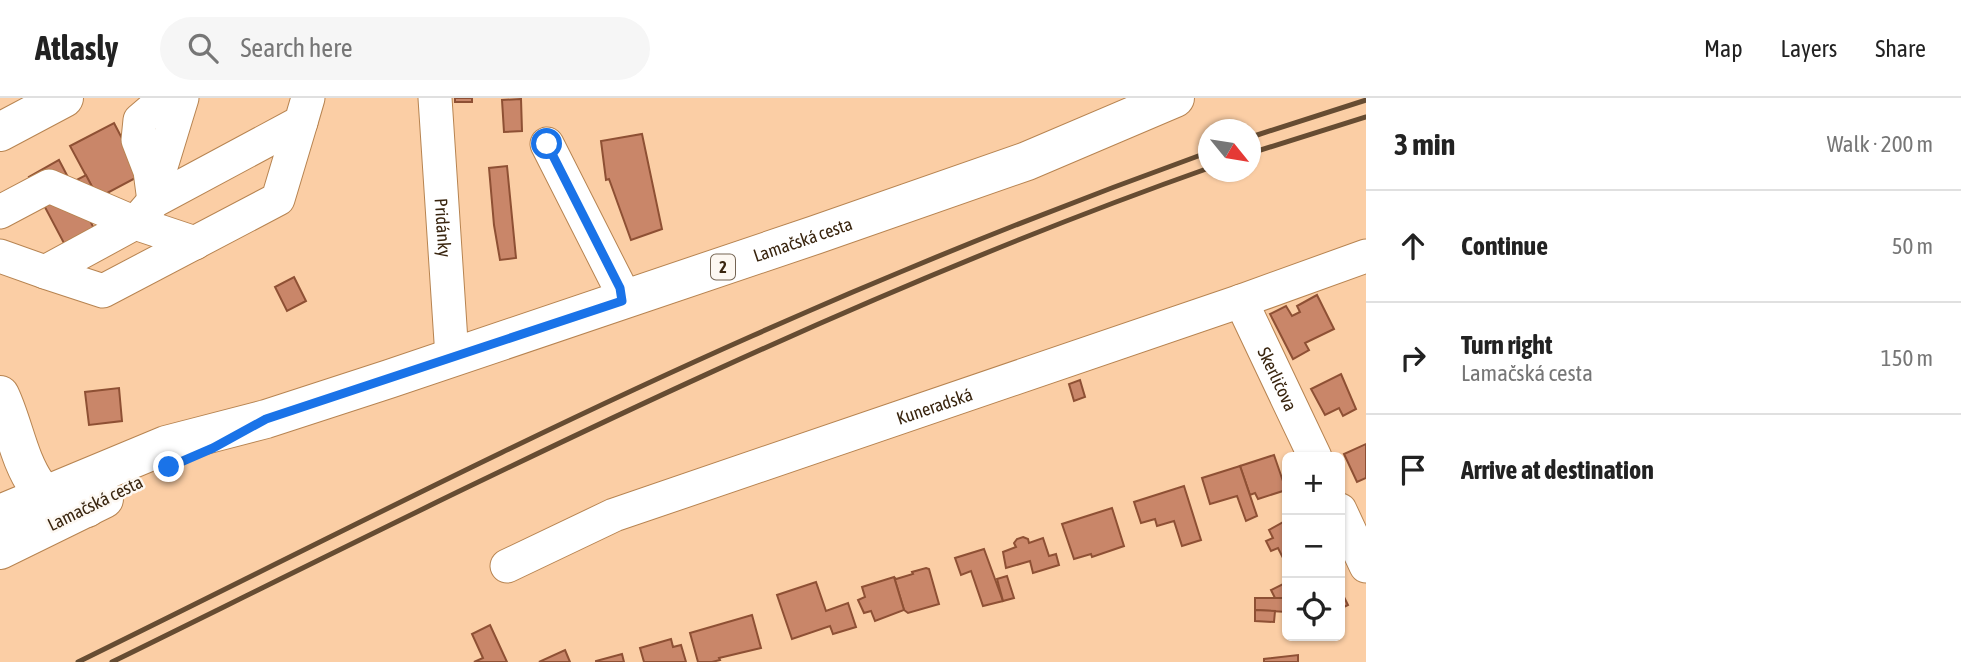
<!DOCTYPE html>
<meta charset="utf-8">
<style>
body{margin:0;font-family:"Asap Condensed",sans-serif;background:#f6f6f6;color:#222}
.controls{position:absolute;right:21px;bottom:21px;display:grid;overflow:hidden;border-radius:10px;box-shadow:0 2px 5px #0004}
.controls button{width:63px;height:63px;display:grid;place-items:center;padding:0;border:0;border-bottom:2px solid #e0e0e0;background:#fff;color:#222;font:35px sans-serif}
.compass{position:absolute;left:1198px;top:21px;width:63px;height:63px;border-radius:50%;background:#fff;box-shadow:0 2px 5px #0004;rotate:120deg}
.stop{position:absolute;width:21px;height:21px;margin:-16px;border:5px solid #1a73e8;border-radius:50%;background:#fff}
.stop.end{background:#1a73e8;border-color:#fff;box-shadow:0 2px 7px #0008}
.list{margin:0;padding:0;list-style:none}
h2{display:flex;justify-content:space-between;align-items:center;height:91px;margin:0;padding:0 28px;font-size:30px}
h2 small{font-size:23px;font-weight:400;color:#767676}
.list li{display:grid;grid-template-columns:46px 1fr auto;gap:21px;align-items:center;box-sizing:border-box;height:112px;padding:0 28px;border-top:2px solid #e0e0e0}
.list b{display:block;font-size:26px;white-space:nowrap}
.list p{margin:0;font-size:23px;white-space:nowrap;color:#767676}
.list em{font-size:23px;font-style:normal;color:#767676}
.icon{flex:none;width:38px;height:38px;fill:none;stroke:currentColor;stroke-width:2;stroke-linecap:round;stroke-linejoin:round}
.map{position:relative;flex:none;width:1366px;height:564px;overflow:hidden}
header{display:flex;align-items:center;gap:42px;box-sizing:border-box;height:98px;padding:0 35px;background:#fff;border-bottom:2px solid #e0e0e0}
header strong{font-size:33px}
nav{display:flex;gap:38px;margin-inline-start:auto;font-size:24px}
.search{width:490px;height:63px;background:#f6f6f6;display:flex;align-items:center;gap:18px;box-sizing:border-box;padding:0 24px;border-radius:38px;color:#767676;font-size:26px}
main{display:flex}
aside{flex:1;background:#fff}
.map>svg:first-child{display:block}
.building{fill:#c98669;stroke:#8e5034;stroke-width:2}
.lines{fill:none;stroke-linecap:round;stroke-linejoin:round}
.minor-casing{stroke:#b78451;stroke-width:35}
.major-casing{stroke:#b78451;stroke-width:40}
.highway-casing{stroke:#b78451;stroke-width:40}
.minor{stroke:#fff;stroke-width:33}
.major{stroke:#fff;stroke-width:38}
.highway{stroke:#fff;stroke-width:38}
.rail{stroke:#664c32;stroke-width:5}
.route{stroke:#1a73e8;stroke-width:9}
.labels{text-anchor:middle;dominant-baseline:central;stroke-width:5;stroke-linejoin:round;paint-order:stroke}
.shield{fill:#fdf8f2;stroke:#746453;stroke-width:2}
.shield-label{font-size:16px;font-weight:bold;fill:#39250f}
.street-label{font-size:18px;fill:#39250f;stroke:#fdf8f2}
</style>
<header>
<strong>Atlasly</strong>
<div class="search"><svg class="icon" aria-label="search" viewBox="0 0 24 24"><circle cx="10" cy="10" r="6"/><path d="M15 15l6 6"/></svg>Search here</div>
<nav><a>Map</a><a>Layers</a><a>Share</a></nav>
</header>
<main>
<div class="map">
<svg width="1366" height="564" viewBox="0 0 1366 564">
<rect width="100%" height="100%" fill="#fbcea5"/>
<g class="building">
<rect x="455" y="0" width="17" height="4"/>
<path d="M521 1 522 33 504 34 502 2Z"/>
<path d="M114 25 141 77 98 100 70 48Z"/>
<path d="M642 36 662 131 631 142 609 81 606 82 601 43Z"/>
<path d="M59 62 71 85 86 77 98 100 83 107 95 133 66 149 29 79Z"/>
<path d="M507 68 516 160 500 162 494 127 489 70Z"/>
<path d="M294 179 306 203 287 213 275 189Z"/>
<path d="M1317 197 1334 231 1305 245 1309 252 1293 261 1270 216 1286 208 1292 218 1300 214 1297 208Z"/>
<path d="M1341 276 1356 311 1343 318 1339 310 1325 317 1311 291Z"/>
<path d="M1080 282 1085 299 1074 303 1069 286Z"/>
<path d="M119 290 122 323 89 327 85 294Z"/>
<path d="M1366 346V380L1357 384 1344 356Z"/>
<path d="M1274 357 1286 392 1258 401 1255 395 1250 397 1240 368Z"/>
<path d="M1240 368 1257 418 1246 423 1237 398 1210 406 1202 380Z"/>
<path d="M1184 388 1201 442 1182 448 1174 423 1157 428 1155 421 1141 425 1134 404Z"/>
<path d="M1112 410 1124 448 1092 459 1091 456 1074 461 1062 426Z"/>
<path d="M1287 422V458L1283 460 1278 450 1271 453 1266 443 1273 440 1269 432Z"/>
<path d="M1023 439 1028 441 1029 445 1043 440 1049 458 1056 456 1059 467 1033 475 1030 463 1006 470 1003 454 1016 449 1014 445 1017 441Z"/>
<path d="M984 451 1003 503 983 508 971 473 961 477 955 460Z"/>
<path d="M926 470 929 471 939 506 908 515 904 512 894 479 896 481 913 476 912 474Z"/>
<path d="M1007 478 1014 500 1003 503 997 481Z"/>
<path d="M894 479 904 512 875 523 871 513 864 515 858 502 865 499 862 489Z"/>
<path d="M816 484 826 513 848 505 856 529 833 536 830 528 792 541 777 497Z"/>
<path d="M1287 484V500H1275L1271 492Z"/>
<path d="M1340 491 1348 507 1340 511Z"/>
<path d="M1255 500H1287V514L1255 512Z"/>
<path d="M1255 512 1275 513 1274 524 1255 523Z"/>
<path d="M752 517 761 550 719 560 720 562 712 564H698L690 535Z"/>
<path d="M490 527 507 564H474L483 560 472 536Z"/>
<path d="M671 541 673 549 681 547 686 564H644L640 550Z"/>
<path d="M565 552 570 564H539Z"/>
<path d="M622 556 624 564H596V563Z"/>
<path d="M1298 557V564H1264V561Z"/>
</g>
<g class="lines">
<g class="minor-casing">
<g id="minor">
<path id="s1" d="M435 0 452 259"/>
<path d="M547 46 620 190 622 203"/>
<path d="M156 94 160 72 182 0"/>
<path d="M154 103 150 73 138 42 140 22 153 11 179 0"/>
<path d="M0 114 49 88 135 125 195 145"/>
<path d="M0 158 45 174 135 125 154 103 301 24 308 0"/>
<path d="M45 174 103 193 278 101 301 24"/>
<path id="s2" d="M1241 203 1315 359"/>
<path d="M1340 412 1366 468"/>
<path id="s3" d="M507 468 614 417 1241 203 1366 158"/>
</g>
</g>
<g class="major-casing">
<g id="major">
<path id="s4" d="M0 416 166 347 266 321 389 281 815 137 1027 63 1175 0"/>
<path d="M0 452 104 401"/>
</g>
</g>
<g class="highway-casing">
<g id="highway">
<path d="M0 34 64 0"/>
<path d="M0 297C21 340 23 414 87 410"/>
</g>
</g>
<use href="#minor" class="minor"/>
<use href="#major" class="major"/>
<use href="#highway" class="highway"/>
<g class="rail">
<path d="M1251 39 1366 2"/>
<path d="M1251 55 1366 19"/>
<path d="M78 564C302 454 524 339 752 238 902 171 1054 110 1209 54"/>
<path d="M112 564C470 388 832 203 1209 70"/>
</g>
</g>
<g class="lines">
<path class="route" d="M169 369 213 350 266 321 622 203 620 190 547 46"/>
</g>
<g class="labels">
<rect class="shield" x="711" y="156.5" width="24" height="25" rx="5"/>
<g class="shield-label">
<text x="723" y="169">2</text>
</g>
<g class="street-label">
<text stroke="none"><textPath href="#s1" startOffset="130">Pridánky</textPath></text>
<text stroke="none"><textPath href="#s4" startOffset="849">Lamačská cesta</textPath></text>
<text stroke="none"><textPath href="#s2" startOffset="86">Skerličova</textPath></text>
<text stroke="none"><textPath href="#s3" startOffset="457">Kuneradská</textPath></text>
<text transform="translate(95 405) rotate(-26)">Lamačská cesta</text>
</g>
</g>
</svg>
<div class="controls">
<button>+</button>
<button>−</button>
<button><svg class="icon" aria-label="locate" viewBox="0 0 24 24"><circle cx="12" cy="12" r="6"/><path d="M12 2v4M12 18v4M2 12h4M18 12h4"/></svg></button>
</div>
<svg class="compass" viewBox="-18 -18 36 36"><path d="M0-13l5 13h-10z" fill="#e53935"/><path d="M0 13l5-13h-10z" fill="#767676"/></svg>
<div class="stop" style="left:547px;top:46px"></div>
<div class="stop end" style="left:169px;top:369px"></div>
</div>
<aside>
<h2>3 min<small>Walk · 200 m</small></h2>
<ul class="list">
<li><svg class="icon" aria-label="ahead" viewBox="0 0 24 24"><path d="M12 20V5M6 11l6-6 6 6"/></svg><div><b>Continue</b></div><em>50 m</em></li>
<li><svg class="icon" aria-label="right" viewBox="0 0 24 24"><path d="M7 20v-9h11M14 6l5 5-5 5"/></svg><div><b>Turn right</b><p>Lamačská cesta</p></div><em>150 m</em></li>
<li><svg class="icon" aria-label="arrive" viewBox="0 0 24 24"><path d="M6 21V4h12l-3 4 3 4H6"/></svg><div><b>Arrive at destination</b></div></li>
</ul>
</aside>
</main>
